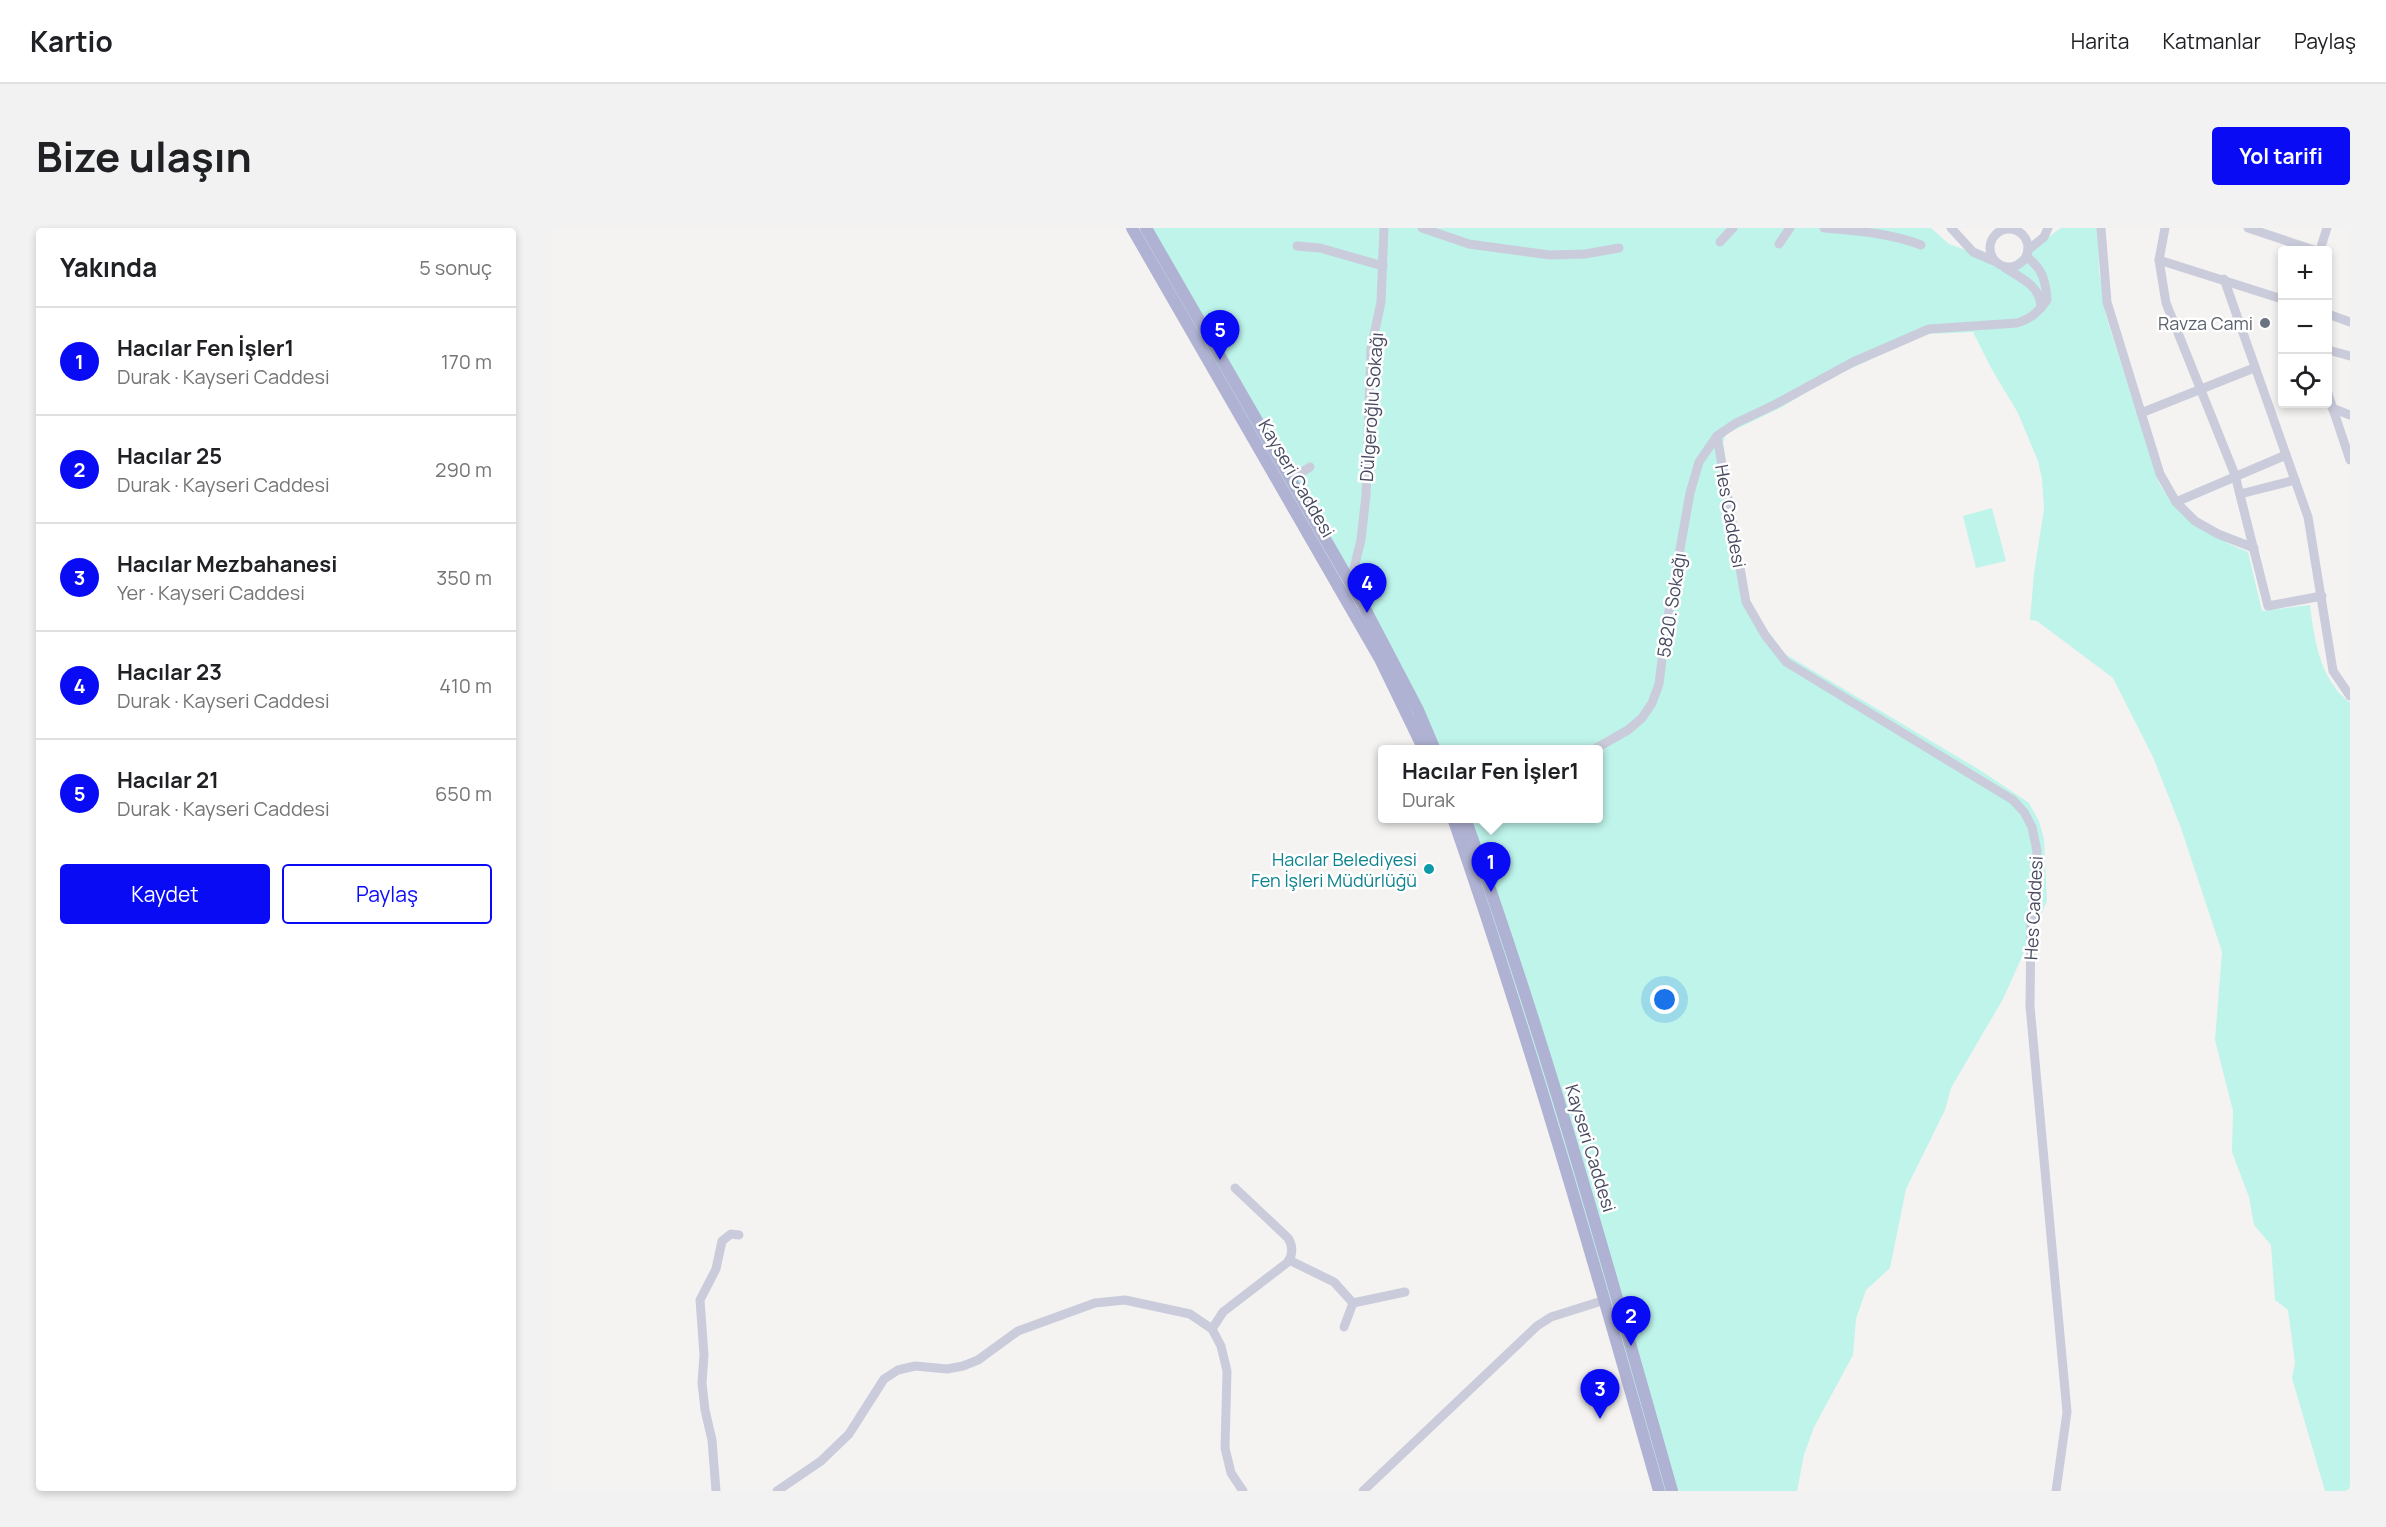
<!DOCTYPE html>
<html lang="tr">
<meta charset="utf-8">
<style>
body{margin:0;font-family:Manrope,sans-serif;background:#f2f2f2;color:#202124}
.controls{position:absolute;right:18px;top:18px;display:grid;overflow:hidden;border-radius:6px;box-shadow:0 3px 9px #0003}
.controls button{width:54px;height:54px;display:grid;place-items:center;padding:0;border:0;border-bottom:2px solid #e0e0e0;background:#fff;color:#202124;font:30px sans-serif}
.you{position:absolute;left:1113px;top:772px;width:21px;height:21px;margin:-15px;border:4px solid #fff;border-radius:50%;background:#1a73e8;box-shadow:0 0 0 9px #1a73e833}
.badge{display:grid;place-items:center;width:39px;height:39px;border-radius:50%;background:#0a0bf5;color:#fff;font-size:20px;font-weight:700}
.pin{position:absolute;translate:-50% -50px;filter:drop-shadow(0 2px 3px #0008)}
.pin::after{content:'';position:absolute;top:32px;width:21px;height:18px;background:inherit;clip-path:polygon(0 0,100% 0,50% 100%)}
.popup{position:absolute;left:826px;top:517px;width:225px;height:78px;box-sizing:border-box;display:grid;place-content:center;border-radius:6px;background:#fff;filter:drop-shadow(0 2px 4px #0005);font-size:20px;white-space:nowrap;color:#757577}
.popup b{font-size:22px;color:#202124}
.popup::after{content:'';position:absolute;left:50%;top:100%;margin-left:-12px;border:12px solid transparent;border-top-color:#fff}
.list{margin:0;padding:0;list-style:none}
h2{display:flex;justify-content:space-between;align-items:center;height:78px;margin:0;padding:0 24px;font-size:26px}
h2 small{font-size:20px;font-weight:400;color:#757577}
.list li{display:grid;grid-template-columns:39px 1fr auto;gap:18px;align-items:center;box-sizing:border-box;height:108px;padding:0 24px;border-top:2px solid #e0e0e0}
.list b{display:block;font-size:22px;white-space:nowrap}
.list p{margin:0;font-size:20px;white-space:nowrap;color:#757577}
.list em{font-size:20px;font-style:normal;color:#757577}
.actions{display:flex;gap:12px;padding:18px 24px}
.actions a{flex:1;padding:14px 0;border:2px solid #0a0bf5;border-radius:6px;text-align:center;font-size:21px;color:#0a0bf5}
.actions .main{background:#0a0bf5;color:#fff}
.icon{flex:none;width:33px;height:33px;fill:none;stroke:currentColor;stroke-width:2;stroke-linecap:round;stroke-linejoin:round}
.map{position:relative;flex:none;width:1798px;height:1263px;overflow:hidden;border-radius:6px}
header{display:flex;align-items:center;gap:36px;box-sizing:border-box;height:84px;padding:0 30px;background:#fff;border-bottom:2px solid #e0e0e0}
header strong{font-size:28px}
nav{display:flex;gap:33px;margin-inline-start:auto;font-size:21px}
.intro{display:flex;align-items:center;justify-content:space-between;box-sizing:border-box;height:144px;padding:0 36px}
h1{margin:0;font-size:42px}
.button{padding:15px 27px;border-radius:6px;background:#0a0bf5;color:#fff;font-size:21px;font-weight:700}
main{display:flex;gap:36px;padding:0 36px}
aside{flex:1;background:#fff;border-radius:6px;box-shadow:0 3px 9px #0003}
.map>svg:first-child{display:block}
.green{fill:#bef4ea}
.lines{fill:none;stroke-linecap:round;stroke-linejoin:round}
.minor{stroke:#caccdc;stroke-width:9}
.major{stroke:#afb2d2;stroke-width:12}
.worship-dot{fill:#6b7280;stroke:#fff;stroke-width:2}
.culture-dot{fill:#0f9aa8;stroke:#fff;stroke-width:2}
.labels{text-anchor:middle;dominant-baseline:central;stroke-width:5;stroke-linejoin:round;paint-order:stroke}
.worship-label{font-size:18px;fill:#5b616d;stroke:#fff;text-anchor:end}
.street-label{font-size:18px;fill:#474a61;stroke:#fff}
.culture-label{font-size:18px;fill:#0d838f;stroke:#fff;text-anchor:end}
</style>
<header>
<strong>Kartio</strong>
<nav><a>Harita</a><a>Katmanlar</a><a>Paylaş</a></nav>
</header>
<div class="intro"><h1>Bize ulaşın</h1><a class="button">Yol tarifi</a></div>
<main>
<aside>
<h2>Yakında<small>5 sonuç</small></h2>
<ul class="list">
<li><span class="badge">1</span><div><b>Hacılar Fen İşler1</b><p>Durak · Kayseri Caddesi</p></div><em>170 m</em></li>
<li><span class="badge">2</span><div><b>Hacılar 25</b><p>Durak · Kayseri Caddesi</p></div><em>290 m</em></li>
<li><span class="badge">3</span><div><b>Hacılar Mezbahanesi</b><p>Yer · Kayseri Caddesi</p></div><em>350 m</em></li>
<li><span class="badge">4</span><div><b>Hacılar 23</b><p>Durak · Kayseri Caddesi</p></div><em>410 m</em></li>
<li><span class="badge">5</span><div><b>Hacılar 21</b><p>Durak · Kayseri Caddesi</p></div><em>650 m</em></li>
</ul>
<div class="actions"><a class="main">Kaydet</a><a>Paylaş</a></div>
</aside>
<div class="map">
<svg width="1798" height="1263" viewBox="0 0 1798 1263">
<rect width="100%" height="100%" fill="#f4f3f1"/>
<g class="green">
<path d="M588 0H1379L1397 16 1419 24 1451 41 1509 0H1546L1547 43 1554 88 1607 255C1628 290 1658 309 1696 324L1710 383 1758 377C1761 403 1766 437 1782 458 1786 465 1793 470 1798 475V1263H1773L1740 1150 1743 1135 1736 1082 1723 1072 1719 1017 1702 997 1697 969 1680 924 1681 883 1663 812 1670 724 1629 600 1601 529 1561 450 1485 393 1478 392 1482 345 1492 281 1490 251 1486 233 1466 185 1439 140 1421 104 1375 106 1280 149 1228 180 1174 206 1171 215 1198 375 1210 395 1233 426 1431 544 1477 575 1487 593 1492 611 1495 673 1451 771 1399 860 1393 882 1354 961 1338 1040 1314 1062 1304 1091 1301 1127 1262 1199 1252 1227 1245 1263H1112L905 591 1047 590V522L876 521 813 392 641 96Z"/>
<path d="M1440 280 1454 333 1424 340 1411 288Z"/>
</g>
<g class="lines">
<g class="minor">
<path d="M870 0 917 16 998 27 1033 26 1067 20"/>
<path d="M1272 0C1305 3 1338 5 1369 17"/>
<path d="M1399 0 1421 24 1442 33"/>
<path d="M1549 0 1555 74 1608 246 1624 274 1643 293 1666 306 1702 320"/>
<path d="M1613 0 1607 32 1614 75 1683 247 1716 378 1770 368"/>
<path d="M1696 0 1762 22"/>
<circle cx="1457" cy="20" r="19"/>
<path d="M1168 14 1181 0"/>
<path d="M1227 16 1238 0"/>
<path d="M745 18 768 20 831 38"/>
<path d="M1476 22 1492 9 1496 0"/>
<path d="M1768 22 1775 0"/>
<path d="M1607 32 1730 71"/>
<path d="M1453 40C1469 50 1489 58 1489 80"/>
<path d="M1672 51 1756 289 1781 443 1798 468"/>
<path d="M1776 86 1798 94"/>
<path d="M1776 122 1798 128"/>
<path d="M1776 166 1798 232"/>
<path d="M1780 180 1798 187"/>
<path d="M1589 185 1702 140"/>
<path d="M1165 208 1194 374 1213 407 1234 434 1461 572 1472 584 1480 599 1485 623 1479 696 1478 778 1515 1184 1504 1263"/>
<path d="M738 252 758 239"/>
<path d="M1688 266 1743 252"/>
<path d="M1624 274 1734 227"/>
<path d="M798 356 809 312 814 267 819 121 829 74 832 0"/>
<path d="M1041 522 1076 502 1090 490 1100 475 1107 456 1114 400 1138 265 1147 234 1165 208 1184 195 1222 177 1301 134 1377 101 1465 95C1479 91 1486 84 1495 72 1494 53 1490 40 1475 29"/>
<path d="M737 1032 782 1054 801 1075 853 1064"/>
<path d="M792 1099 801 1075"/>
<path d="M660 1101 671 1084 736 1034C741 1026 741 1018 736 1010L683 960"/>
<path d="M164 1263 160 1212 153 1182 150 1155 152 1127 148 1072 164 1041 170 1013 179 1006 187 1007"/>
<path d="M225 1263 269 1233 297 1206 332 1151 346 1142 363 1138 395 1141 411 1138 426 1132 466 1103 543 1075 573 1072 638 1086 660 1101 669 1118 675 1143 673 1220 679 1245 691 1263"/>
<path d="M811 1263 985 1098 999 1089 1053 1072"/>
</g>
<g class="major">
<path d="M580 0 828 431 872 522"/>
<path d="M594 0 810 375 866 482 883 522"/>
<path d="M901 590C978 812 1043 1037 1107 1263"/>
<path d="M913 590C993 811 1056 1038 1120 1263"/>
</g>
</g>
<circle class="worship-dot" cx="1713" cy="95" r="6"/>
<circle class="culture-dot" cx="877" cy="641" r="6"/>
<g class="labels">
<g class="worship-label">
<text x="1701" y="95">Ravza Cami</text>
</g>
<g class="street-label">
<text transform="translate(819 179) rotate(-86)">Dülgeroğlu Sokağı</text>
<text transform="translate(745 250) rotate(60)">Kayseri Caddesi</text>
<text transform="translate(1179 288) rotate(80)">Hes Caddesi</text>
<text transform="translate(1119 377) rotate(-81)">5820. Sokağı</text>
<text transform="translate(1481 680) rotate(-87)">Hes Caddesi</text>
<text transform="translate(1039 920) rotate(73)">Kayseri Caddesi</text>
</g>
<g class="culture-label">
<text x="865" y="631">Hacılar Belediyesi<tspan x="865" dy="21">Fen İşleri Müdürlüğü</tspan></text>
</g>
</g>
</svg>
<div class="controls">
<button>+</button>
<button>−</button>
<button><svg class="icon" aria-label="locate" viewBox="0 0 24 24"><circle cx="12" cy="12" r="6"/><path d="M12 2v4M12 18v4M2 12h4M18 12h4"/></svg></button>
</div>
<div class="you"></div>
<div class="pin badge" style="left:939px;top:664px">1</div>
<div class="popup"><b>Hacılar Fen İşler1</b>Durak</div>
<div class="pin badge" style="left:1079px;top:1118px">2</div>
<div class="pin badge" style="left:1048px;top:1191px">3</div>
<div class="pin badge" style="left:815px;top:385px">4</div>
<div class="pin badge" style="left:668px;top:132px">5</div>
</div>
</main>
